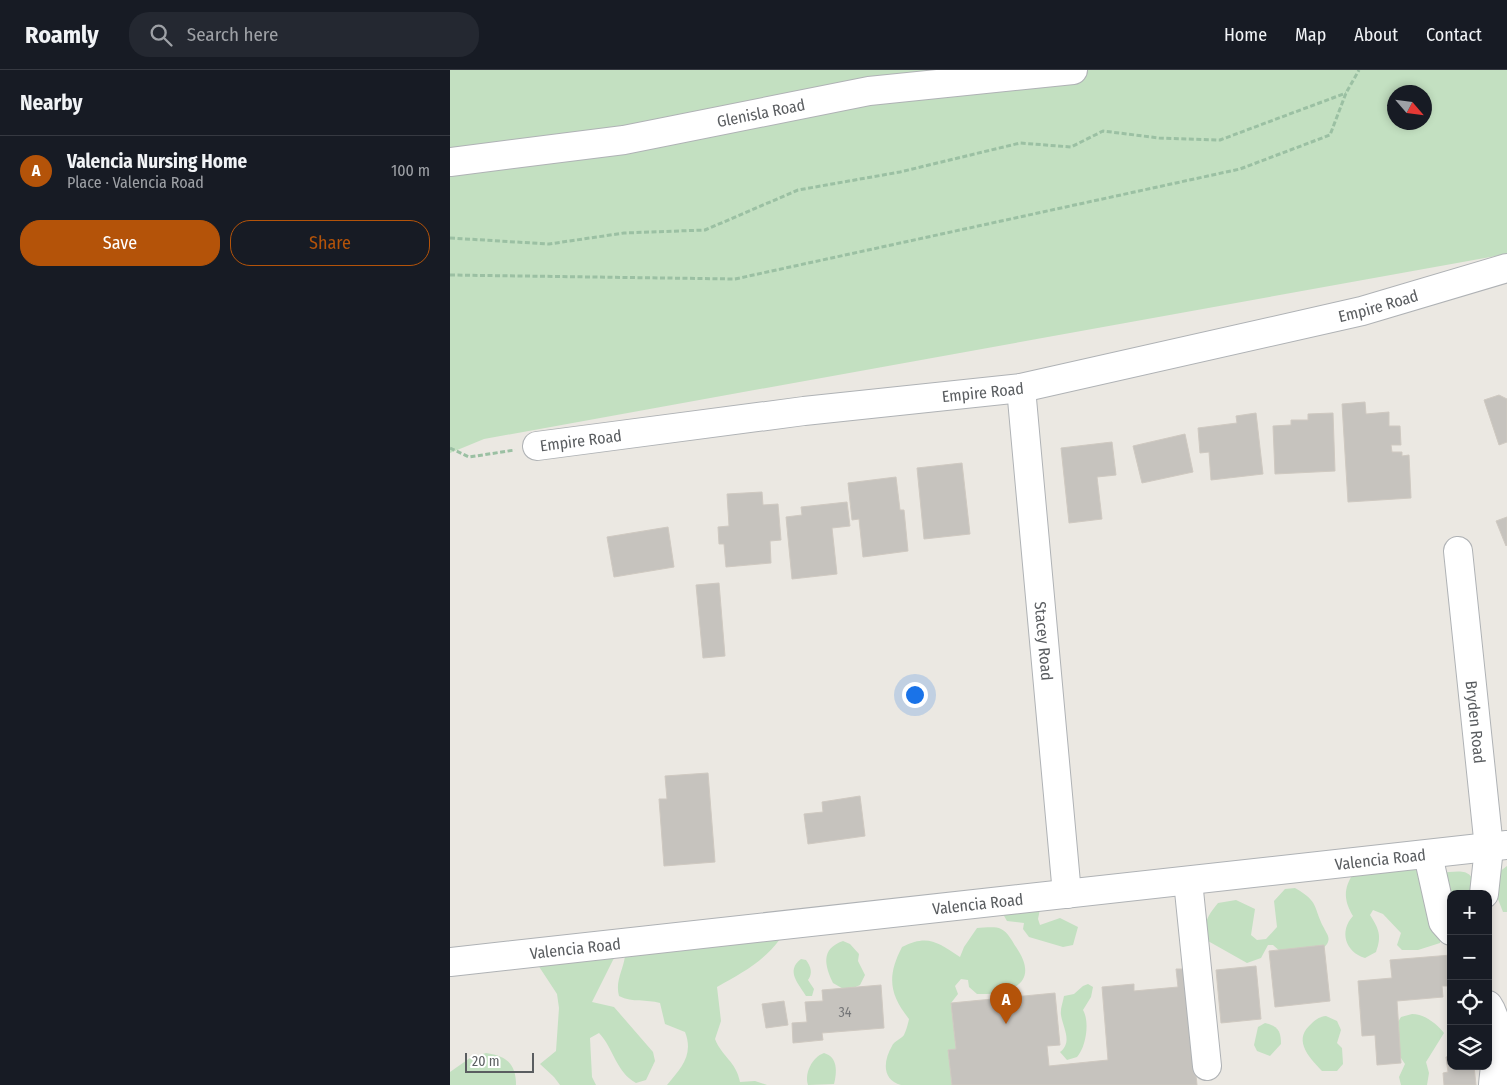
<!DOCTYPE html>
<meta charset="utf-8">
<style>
body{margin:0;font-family:"Fira Sans Condensed",sans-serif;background:#242831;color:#f1f3f6}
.controls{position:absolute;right:15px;bottom:15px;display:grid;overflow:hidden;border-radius:10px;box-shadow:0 2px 8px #0003}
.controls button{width:45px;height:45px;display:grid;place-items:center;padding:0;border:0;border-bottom:1px solid #363941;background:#171b24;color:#f1f3f6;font:25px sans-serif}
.compass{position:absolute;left:937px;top:15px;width:45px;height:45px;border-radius:50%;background:#171b24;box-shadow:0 2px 8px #0003;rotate:118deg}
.scale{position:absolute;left:15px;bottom:12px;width:69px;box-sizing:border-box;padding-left:5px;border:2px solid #5a5d60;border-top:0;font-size:14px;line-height:18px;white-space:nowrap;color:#5a5d60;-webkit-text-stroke:4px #fff;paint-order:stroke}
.you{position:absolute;left:464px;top:624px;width:18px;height:18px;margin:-12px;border:4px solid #fff;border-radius:50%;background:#1a73e8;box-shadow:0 0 0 8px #1a73e833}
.badge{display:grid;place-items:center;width:32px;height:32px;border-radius:50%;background:#b45309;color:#fff;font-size:16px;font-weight:700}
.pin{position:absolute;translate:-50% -41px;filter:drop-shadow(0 1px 2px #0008)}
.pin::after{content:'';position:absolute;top:26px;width:18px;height:15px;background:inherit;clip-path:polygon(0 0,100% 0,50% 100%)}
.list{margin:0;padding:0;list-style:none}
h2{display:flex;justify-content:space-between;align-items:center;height:65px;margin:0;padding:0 20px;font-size:21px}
h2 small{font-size:16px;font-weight:400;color:#9ea1a6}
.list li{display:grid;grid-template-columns:32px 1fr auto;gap:15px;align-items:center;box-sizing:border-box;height:70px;padding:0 20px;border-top:1px solid #363941}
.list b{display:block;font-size:19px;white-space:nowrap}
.list p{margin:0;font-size:16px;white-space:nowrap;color:#9ea1a6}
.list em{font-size:16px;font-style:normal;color:#9ea1a6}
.actions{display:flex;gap:10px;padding:15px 20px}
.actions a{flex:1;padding:11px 0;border:1px solid #b45309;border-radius:20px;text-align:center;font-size:18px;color:#b45309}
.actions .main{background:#b45309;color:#fff}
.icon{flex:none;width:28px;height:28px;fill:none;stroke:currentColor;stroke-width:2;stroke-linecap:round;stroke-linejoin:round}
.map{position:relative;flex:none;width:1057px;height:1015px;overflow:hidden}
header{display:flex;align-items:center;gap:30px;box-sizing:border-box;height:70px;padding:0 25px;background:#171b24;border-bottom:1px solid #363941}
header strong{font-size:24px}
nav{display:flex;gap:28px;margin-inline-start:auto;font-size:18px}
.search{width:350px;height:45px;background:#242831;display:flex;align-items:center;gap:12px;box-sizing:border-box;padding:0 18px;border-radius:20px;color:#9ea1a6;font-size:19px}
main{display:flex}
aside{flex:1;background:#171b24}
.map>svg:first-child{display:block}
.green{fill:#c3e0c1;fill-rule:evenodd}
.building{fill:#c6c3be;stroke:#cfc9c1}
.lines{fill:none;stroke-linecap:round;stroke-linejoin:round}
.minor-casing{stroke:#afb2b5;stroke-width:30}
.path{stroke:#9bc0a3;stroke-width:3;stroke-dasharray:5 2.5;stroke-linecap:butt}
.minor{stroke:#fff;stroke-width:28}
.labels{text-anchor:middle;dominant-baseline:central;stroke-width:4;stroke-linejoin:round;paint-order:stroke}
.number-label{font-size:14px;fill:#757678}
.street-label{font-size:16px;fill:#5a5d60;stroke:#fff}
</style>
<header>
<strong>Roamly</strong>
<div class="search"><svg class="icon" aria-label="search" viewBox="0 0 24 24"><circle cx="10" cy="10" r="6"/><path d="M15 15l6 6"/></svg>Search here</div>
<nav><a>Home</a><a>Map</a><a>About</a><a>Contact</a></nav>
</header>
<main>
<aside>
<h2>Nearby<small></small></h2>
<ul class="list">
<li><span class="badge">A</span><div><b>Valencia Nursing Home</b><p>Place · Valencia Road</p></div><em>100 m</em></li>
</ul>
<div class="actions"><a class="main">Save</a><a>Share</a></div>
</aside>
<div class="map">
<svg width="1057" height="1015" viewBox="0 0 1057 1015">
<rect width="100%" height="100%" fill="#ebe8e2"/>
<g class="green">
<path d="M0 0H1057V184L34 369 0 383ZM944 22H974V52H944Z"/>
<path d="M1057 796V842H1053L1046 824 1049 802Z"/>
<path d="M938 799C947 802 952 799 961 799 971 800 980 804 989 803 1009 802 1025 795 1025 824H1001L990 873 968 880H952L947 875 951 863 933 844 923 840 920 845C929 859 932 866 926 882L915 888C895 882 889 861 903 846 894 831 893 819 903 804Z"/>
<path d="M845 818C870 832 863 838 874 858 876 863 880 866 878 872 877 875 872 879 870 881L832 883 823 875H818L811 888 797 893 758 871C751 856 758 845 768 833L786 830 805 839 801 865 807 870 816 869 827 857 824 831 835 819Z"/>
<path d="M590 839 588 849 590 855 610 848 628 857 623 875 613 877 579 867 573 859 574 853 557 851 553 844Z"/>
<path d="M527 858C534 858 545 856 551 859 558 862 562 871 566 877 591 913 561 925 527 924L519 917 518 910 511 909 505 916 508 924 501 933 506 979 498 980 502 1015H451C432 1010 433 991 442 976 444 971 451 969 454 965 456 961 458 954 459 949 439 924 437 906 452 877 478 864 487 872 510 887L514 877Z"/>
<path d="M330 869C313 892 292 903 267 917L271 951 265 969C272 987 286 991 290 1012L305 1011 317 1015H217C231 998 244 985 235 962L215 954 210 933C196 929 183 933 169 926 165 911 173 901 175 886Z"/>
<path d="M393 871 400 874 409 884 408 891 415 905 410 915 397 921 383 913C375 896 370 879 393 871Z"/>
<path d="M175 873 163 890 142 932 164 937 203 982 205 991 196 1010 186 1013C166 1002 164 979 149 963L140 968 142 1007 146 1015H110L104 1007 90 994 106 981 109 938 107 924 88 895Z"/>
<path d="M351 889 356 890C361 897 363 903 358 910L364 919 362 926H356C349 914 335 901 351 889Z"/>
<path d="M638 914 643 917 641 927 633 940C640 952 636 977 627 987L617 990 610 982C623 972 613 958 611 945 610 939 613 932 614 926L624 924 633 916Z"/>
<path d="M962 944C974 944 986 953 994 963L976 992 979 1003 977 1015H951L949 1007 955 994 949 985 943 960 951 947Z"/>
<path d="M876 946 887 951 891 960 887 973 892 978 893 994 887 1001H872C861 989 843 972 859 956 865 950 868 947 876 946Z"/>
<path d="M815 953C828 956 831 961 831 974L820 986 807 981 804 975 808 957Z"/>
<path d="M36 983C57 986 66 994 66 1015H0V1002L20 988Z"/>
<path d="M374 983C388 987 387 1002 384 1014L358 1015C354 1004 362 987 374 983Z"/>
</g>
<g class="building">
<path d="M1049 325 1057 329V372L1049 375 1034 330Z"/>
<path d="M915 332 916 344 939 342V356H950L951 375H941L942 382H952V386L959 385 961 428 898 432 892 334Z"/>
<path d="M806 343 813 404 761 410 759 382 750 383 748 358 787 353 786 346Z"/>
<path d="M883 343 885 401 825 404 823 356 841 355V350H858V344Z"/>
<path d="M735 364 743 402 692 413 683 376Z"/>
<path d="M662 372 666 405 647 407 652 449 619 453 611 378Z"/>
<path d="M512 393 520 464 474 469 467 398Z"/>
<path d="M446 407 450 440H454L458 481 413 487 409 449 402 450 398 413Z"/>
<path d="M312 422 313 435 328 434 331 470 320 471 321 493 276 497 274 474H269L268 457 279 456 277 424Z"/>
<path d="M397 432 400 456 382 458 387 504 342 509 336 447 352 445 351 437Z"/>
<path d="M1057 447V475L1056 476 1046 451Z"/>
<path d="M218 457 224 497 164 507 157 467Z"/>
<path d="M269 513 275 586 253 588 246 515Z"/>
<path d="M258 703 265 792 214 796 209 729H217L215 706Z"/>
<path d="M410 726 415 766 358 774 354 744 373 742 372 732Z"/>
<path d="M874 875 880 931 825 937 819 881Z"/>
<path d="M1001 885V916H992L993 927 947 931 951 993 927 995 925 965 912 966 908 911 942 908 940 890Z"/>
<path d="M806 896 811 949 771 953 766 900Z"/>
<path d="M726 899H736L747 1015H502L498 980 506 979 501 933 605 923 610 975 597 976 599 996 658 990 652 917 684 914V921L728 917Z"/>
<path d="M431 915 434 958 372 963 373 970 343 973 342 953 357 952 355 932 373 931 372 920Z"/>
<path d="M334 931 338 955 316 958 312 934Z"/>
<path d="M1001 986V996H1024L1026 1015H994L993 1003 998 1002 996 987Z"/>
</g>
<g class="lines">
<g class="minor-casing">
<g id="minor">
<path id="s1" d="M0 92 174 70 419 21 623 0"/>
<path id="s2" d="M571 318 617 824"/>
<path id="s3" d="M87 376 354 341 571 318 912 241 1057 198"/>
<path id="s4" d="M1008 481 1039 778 1034 824"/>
<path d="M978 785 993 852 1001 861"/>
<path d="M738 811 757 996"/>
<path id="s5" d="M0 892 1057 775"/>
<path d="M1038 935C1053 957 1045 990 1043 1015"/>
</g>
</g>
<g class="path">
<path d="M0 168 99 174 174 163 255 160 348 120 450 102 570 73 621 77 653 61 709 68 770 70 896 23"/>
<path d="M0 205 285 209 790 99 880 65 896 23 909 0"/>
<path d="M0 378 19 387 65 380"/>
</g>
<use href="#minor" class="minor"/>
</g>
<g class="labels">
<g class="number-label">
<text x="395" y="942">34</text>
</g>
<g class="street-label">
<text stroke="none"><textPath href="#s1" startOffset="315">Glenisla Road</textPath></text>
<text stroke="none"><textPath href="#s3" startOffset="854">Empire Road</textPath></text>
<text stroke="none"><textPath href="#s3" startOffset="449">Empire Road</textPath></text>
<text stroke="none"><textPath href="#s3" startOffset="44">Empire Road</textPath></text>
<text stroke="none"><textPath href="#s2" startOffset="254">Stacey Road</textPath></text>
<text stroke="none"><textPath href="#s4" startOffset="172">Bryden Road</textPath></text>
<text stroke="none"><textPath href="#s5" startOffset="936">Valencia Road</textPath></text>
<text stroke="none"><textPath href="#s5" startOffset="531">Valencia Road</textPath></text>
<text stroke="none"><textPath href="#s5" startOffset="126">Valencia Road</textPath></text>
</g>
</g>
</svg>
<div class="controls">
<button>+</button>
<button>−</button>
<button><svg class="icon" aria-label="locate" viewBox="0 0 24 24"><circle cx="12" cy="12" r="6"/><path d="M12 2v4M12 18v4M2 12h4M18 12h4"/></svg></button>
<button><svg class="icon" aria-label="layers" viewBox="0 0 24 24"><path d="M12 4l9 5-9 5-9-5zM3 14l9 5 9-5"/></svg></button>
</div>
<svg class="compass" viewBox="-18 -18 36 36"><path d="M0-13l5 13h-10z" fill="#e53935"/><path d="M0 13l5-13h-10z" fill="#9ea1a6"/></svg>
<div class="scale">20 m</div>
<div class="you"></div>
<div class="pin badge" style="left:556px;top:954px">A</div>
</div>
</main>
